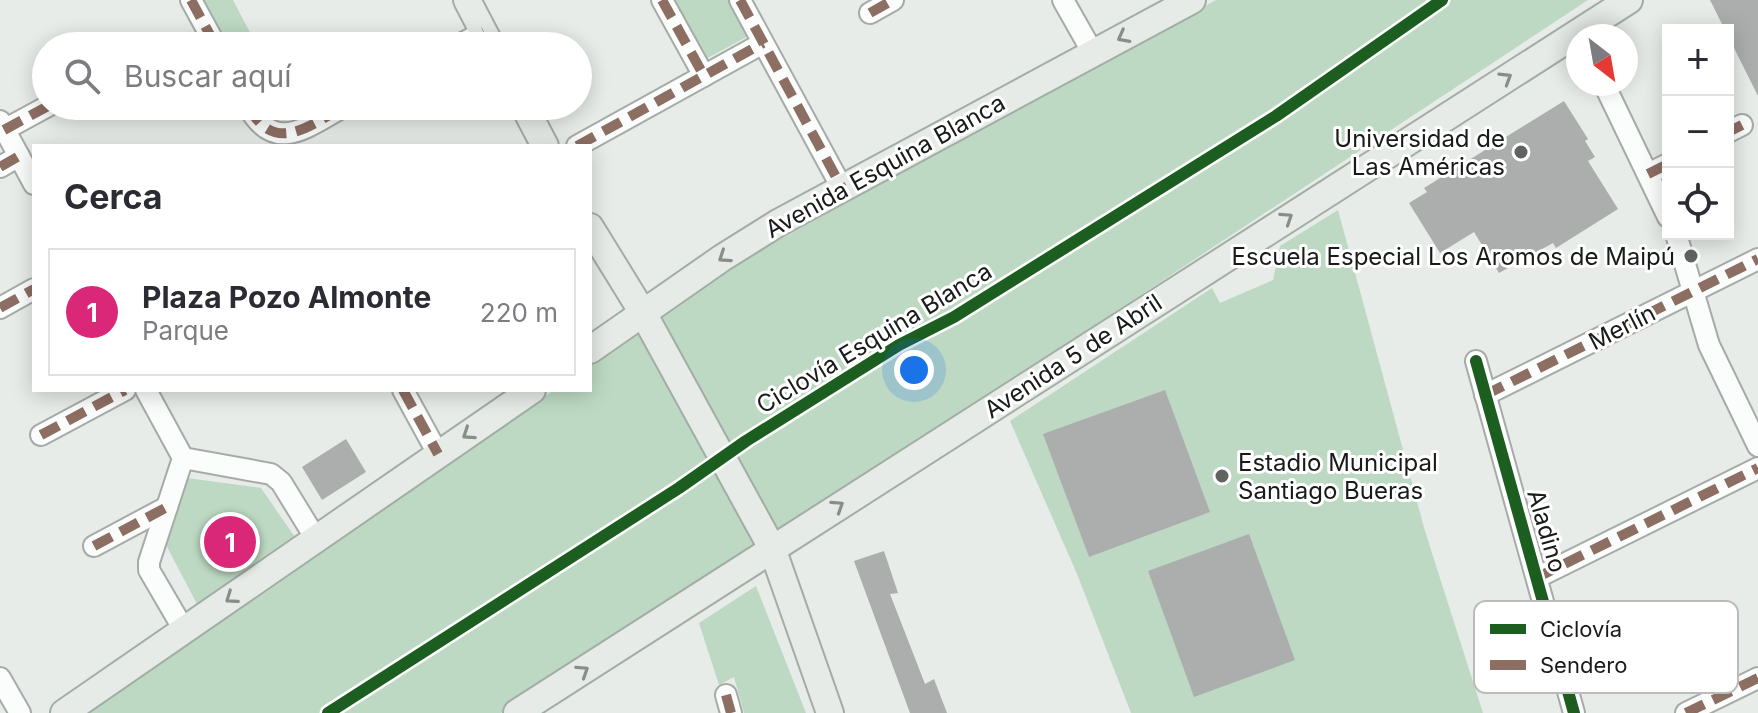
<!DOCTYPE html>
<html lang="es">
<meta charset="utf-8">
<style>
body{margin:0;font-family:Inter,sans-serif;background:#f7f7f7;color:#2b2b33}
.controls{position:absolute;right:24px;top:24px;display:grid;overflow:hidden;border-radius:0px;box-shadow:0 4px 20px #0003}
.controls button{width:72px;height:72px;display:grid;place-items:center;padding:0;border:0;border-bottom:2px solid #e1e1e2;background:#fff;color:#2b2b33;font:40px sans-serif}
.compass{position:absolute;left:1566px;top:24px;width:72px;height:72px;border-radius:50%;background:#fff;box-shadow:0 4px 20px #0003;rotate:149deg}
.you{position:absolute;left:914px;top:370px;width:28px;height:28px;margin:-20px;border:6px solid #fff;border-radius:50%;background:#1a73e8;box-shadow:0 0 0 12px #1a73e833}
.badge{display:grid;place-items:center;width:52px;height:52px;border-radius:50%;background:#db2777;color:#fff;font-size:26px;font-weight:700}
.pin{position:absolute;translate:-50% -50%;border:4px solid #fff;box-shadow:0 2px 8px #0006}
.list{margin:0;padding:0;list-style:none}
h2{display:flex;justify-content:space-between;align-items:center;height:104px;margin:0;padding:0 32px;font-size:34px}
h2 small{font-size:26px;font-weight:400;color:#7c7c81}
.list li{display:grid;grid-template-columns:52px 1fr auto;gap:24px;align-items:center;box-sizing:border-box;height:128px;margin:0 16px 16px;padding:0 16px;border:2px solid #e1e1e2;border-radius:0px}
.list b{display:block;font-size:30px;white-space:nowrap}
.list p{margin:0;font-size:26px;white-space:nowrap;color:#7c7c81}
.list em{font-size:26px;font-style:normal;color:#7c7c81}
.icon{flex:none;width:44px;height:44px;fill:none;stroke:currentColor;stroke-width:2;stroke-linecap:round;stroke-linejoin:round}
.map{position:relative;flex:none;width:1758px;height:713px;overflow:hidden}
.search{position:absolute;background:#fff;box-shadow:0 4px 20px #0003;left:32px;top:32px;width:560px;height:88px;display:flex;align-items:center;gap:20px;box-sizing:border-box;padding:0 28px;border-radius:44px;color:#7c7c81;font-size:30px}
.panel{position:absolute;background:#fff;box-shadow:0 4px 20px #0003;left:32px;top:144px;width:560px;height:248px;border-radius:0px}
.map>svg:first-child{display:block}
.green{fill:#bdd9c3}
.building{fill:#abaeac}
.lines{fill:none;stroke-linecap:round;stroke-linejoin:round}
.minor-casing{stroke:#a7aba8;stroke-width:24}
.major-casing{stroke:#a2ada5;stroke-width:30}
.minor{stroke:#fbfcfc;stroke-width:20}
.major{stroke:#e6ebe7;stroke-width:26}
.quiet{stroke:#8d6e63;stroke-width:10;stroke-dasharray:20 10;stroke-linecap:butt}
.cycleway-casing{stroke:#fff;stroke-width:17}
.cycleway{stroke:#1b5e20;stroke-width:12}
.oneway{stroke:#898d8a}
.poi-dot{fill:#606461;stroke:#fff;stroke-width:3}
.labels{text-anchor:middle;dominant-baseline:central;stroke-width:6;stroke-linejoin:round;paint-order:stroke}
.poi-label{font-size:24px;fill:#181b19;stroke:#fff;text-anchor:end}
.street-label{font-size:24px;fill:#181b19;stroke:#fff}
.key{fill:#fff;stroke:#babbba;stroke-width:2}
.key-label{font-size:22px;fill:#181b19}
</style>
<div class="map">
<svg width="1758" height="713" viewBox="0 0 1758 713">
<rect width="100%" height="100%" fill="#e7ece8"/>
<g class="green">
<path d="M203 0H233L257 46H228Z"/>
<path d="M671 0H733L752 34 704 60Z"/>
<path d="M1216 0H1588L763 544 501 713H89L554 390H590V365L759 251Z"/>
<path d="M1338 210 1425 531 1483 713H1131L1077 574 1010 421 1212 288 1220 303 1273 280 1280 246Z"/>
<path d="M187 478 261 488 297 540 198 606 166 545Z"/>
<path d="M756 586 806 713H744L734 677 719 685 699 623Z"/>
</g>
<g class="building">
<path d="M1710 0H1758V96L1728 36V30H1725Z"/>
<path d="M1564 101 1588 139 1585 141 1595 157 1588 161 1618 209 1556 248 1553 243 1499 273 1474 232 1440 253 1409 203 1427 192 1424 188Z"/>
<path d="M1165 390 1210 512 1089 557 1043 434Z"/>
<path d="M346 439 366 472 322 500 302 467Z"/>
<path d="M1249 534 1295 660 1194 697 1148 571Z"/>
<path d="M884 551 898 593 890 594 925 684 934 679 947 713H910L854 561Z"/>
</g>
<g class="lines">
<g class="minor-casing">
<g id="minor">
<path d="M191 0 216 46"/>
<path d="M662 0 704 76"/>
<path d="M740 0 842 188"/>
<path d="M1063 0 1093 53"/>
<path d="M870 13 893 0"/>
<path d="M457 46 484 32"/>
<path d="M1604 84 1668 217"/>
<path d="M248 106C275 156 308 126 345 106"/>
<path d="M0 121 34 184"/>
<path d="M4 130 48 106"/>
<path d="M1728 132 1742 125"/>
<path d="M577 146 763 43"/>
<path d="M0 167 19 156"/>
<path d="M1648 174 1668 164"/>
<path d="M1676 234 1709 345 1758 446"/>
<path d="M0 308 34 289"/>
<path d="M1476 361 1574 713"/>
<path d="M146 390 183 458 149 562V570L184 630"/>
<path d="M403 390 438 454"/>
<path d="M1485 395 1758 259"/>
<path d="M41 435 125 390"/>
<path d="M183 458 271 474 281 482 316 539"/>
<path d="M94 546 167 507"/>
<path d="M1538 577 1758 468"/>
<path d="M0 678 20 713"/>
<path d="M726 695 731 713"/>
<path d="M1686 713 1758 678"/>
</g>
</g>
<g class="major-casing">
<g id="major">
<path d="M467 0 491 46"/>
<path d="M524 106 545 146"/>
<path d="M590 227 643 313 772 548 830 713"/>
<path d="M590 350 722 258 778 223 1192 0"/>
<path d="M64 713 532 390"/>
<path d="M517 713 1629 0"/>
</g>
</g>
<use href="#minor" class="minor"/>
<use href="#major" class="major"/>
<g class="quiet">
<path d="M191 0 216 46"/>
<path d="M662 0 704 76"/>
<path d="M740 0 842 188"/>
<path d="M870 13 893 0"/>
<path d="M457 46 484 32"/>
<path d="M248 106C275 156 308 126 345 106"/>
<path d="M4 130 48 106"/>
<path d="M1728 132 1742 125"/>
<path d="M577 146 763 43"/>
<path d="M0 167 19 156"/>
<path d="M1648 174 1668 164"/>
<path d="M0 308 34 289"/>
<path d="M403 390 438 454"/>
<path d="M1485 395 1758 259"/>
<path d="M41 435 125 390"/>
<path d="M94 546 167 507"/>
<path d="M1538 577 1758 468"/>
<path d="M726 695 731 713"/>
<path d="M1686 713 1758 678"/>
</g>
<g class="cycleway-casing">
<g id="cycleway">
<path d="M1476 361 1574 713"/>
<path d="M328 713 679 488 746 441 899 345 954 317 1276 116 1442 0"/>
</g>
</g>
<use href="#cycleway" class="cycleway"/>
</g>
<defs><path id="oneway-chevron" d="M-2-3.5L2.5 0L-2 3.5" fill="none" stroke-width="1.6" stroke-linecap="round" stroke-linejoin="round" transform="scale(2)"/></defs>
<g class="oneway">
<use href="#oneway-chevron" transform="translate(1123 37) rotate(152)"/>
<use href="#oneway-chevron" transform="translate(1506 78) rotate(-32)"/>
<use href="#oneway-chevron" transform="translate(1287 218) rotate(-33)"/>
<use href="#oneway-chevron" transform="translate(724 257) rotate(146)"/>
<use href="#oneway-chevron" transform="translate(468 434) rotate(146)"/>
<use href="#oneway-chevron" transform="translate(838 506) rotate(-33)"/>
<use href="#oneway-chevron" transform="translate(231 598) rotate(145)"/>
<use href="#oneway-chevron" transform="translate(583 671) rotate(-33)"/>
</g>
<g class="poi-dot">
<circle cx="1521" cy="152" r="8"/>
<circle cx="1691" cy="256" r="8"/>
<circle cx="1222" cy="476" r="8"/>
</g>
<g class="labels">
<g class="poi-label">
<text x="1505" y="138">Universidad de<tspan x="1505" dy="28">Las Américas</tspan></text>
<text x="1675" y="256">Escuela Especial Los Aromos de Maipú</text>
<text x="1238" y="462" text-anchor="start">Estadio Municipal<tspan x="1238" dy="28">Santiago Bueras</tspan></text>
</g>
<g class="street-label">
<text transform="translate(885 166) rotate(-29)">Avenida Esquina Blanca</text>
<text transform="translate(1622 327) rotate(-27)">Merlín</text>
<text transform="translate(874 338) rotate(-31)">Ciclovía Esquina Blanca</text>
<text transform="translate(1073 356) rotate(-33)">Avenida 5 de Abril</text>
<text transform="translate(1547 531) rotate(74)">Aladino</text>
</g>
</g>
<rect x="1474" y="601" width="264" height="92" rx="12" class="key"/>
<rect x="1490" y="624" width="36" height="10" fill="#1b5e20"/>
<rect x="1490" y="660" width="36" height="10" fill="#8d6e63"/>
<g class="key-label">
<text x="1540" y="637">Ciclovía</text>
<text x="1540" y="673">Sendero</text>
</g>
</svg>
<div class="controls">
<button>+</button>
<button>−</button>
<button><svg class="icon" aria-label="locate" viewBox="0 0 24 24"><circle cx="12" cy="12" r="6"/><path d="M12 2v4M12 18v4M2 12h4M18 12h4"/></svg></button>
</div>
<svg class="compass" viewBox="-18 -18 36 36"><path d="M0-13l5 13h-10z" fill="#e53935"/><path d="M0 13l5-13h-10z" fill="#7c7c81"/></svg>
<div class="you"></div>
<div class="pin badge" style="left:230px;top:542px">1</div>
<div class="search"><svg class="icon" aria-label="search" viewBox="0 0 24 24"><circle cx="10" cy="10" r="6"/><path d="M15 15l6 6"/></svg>Buscar aquí</div>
<section class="panel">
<h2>Cerca<small></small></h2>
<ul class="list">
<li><span class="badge">1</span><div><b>Plaza Pozo Almonte</b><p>Parque</p></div><em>220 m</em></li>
</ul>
</section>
</div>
